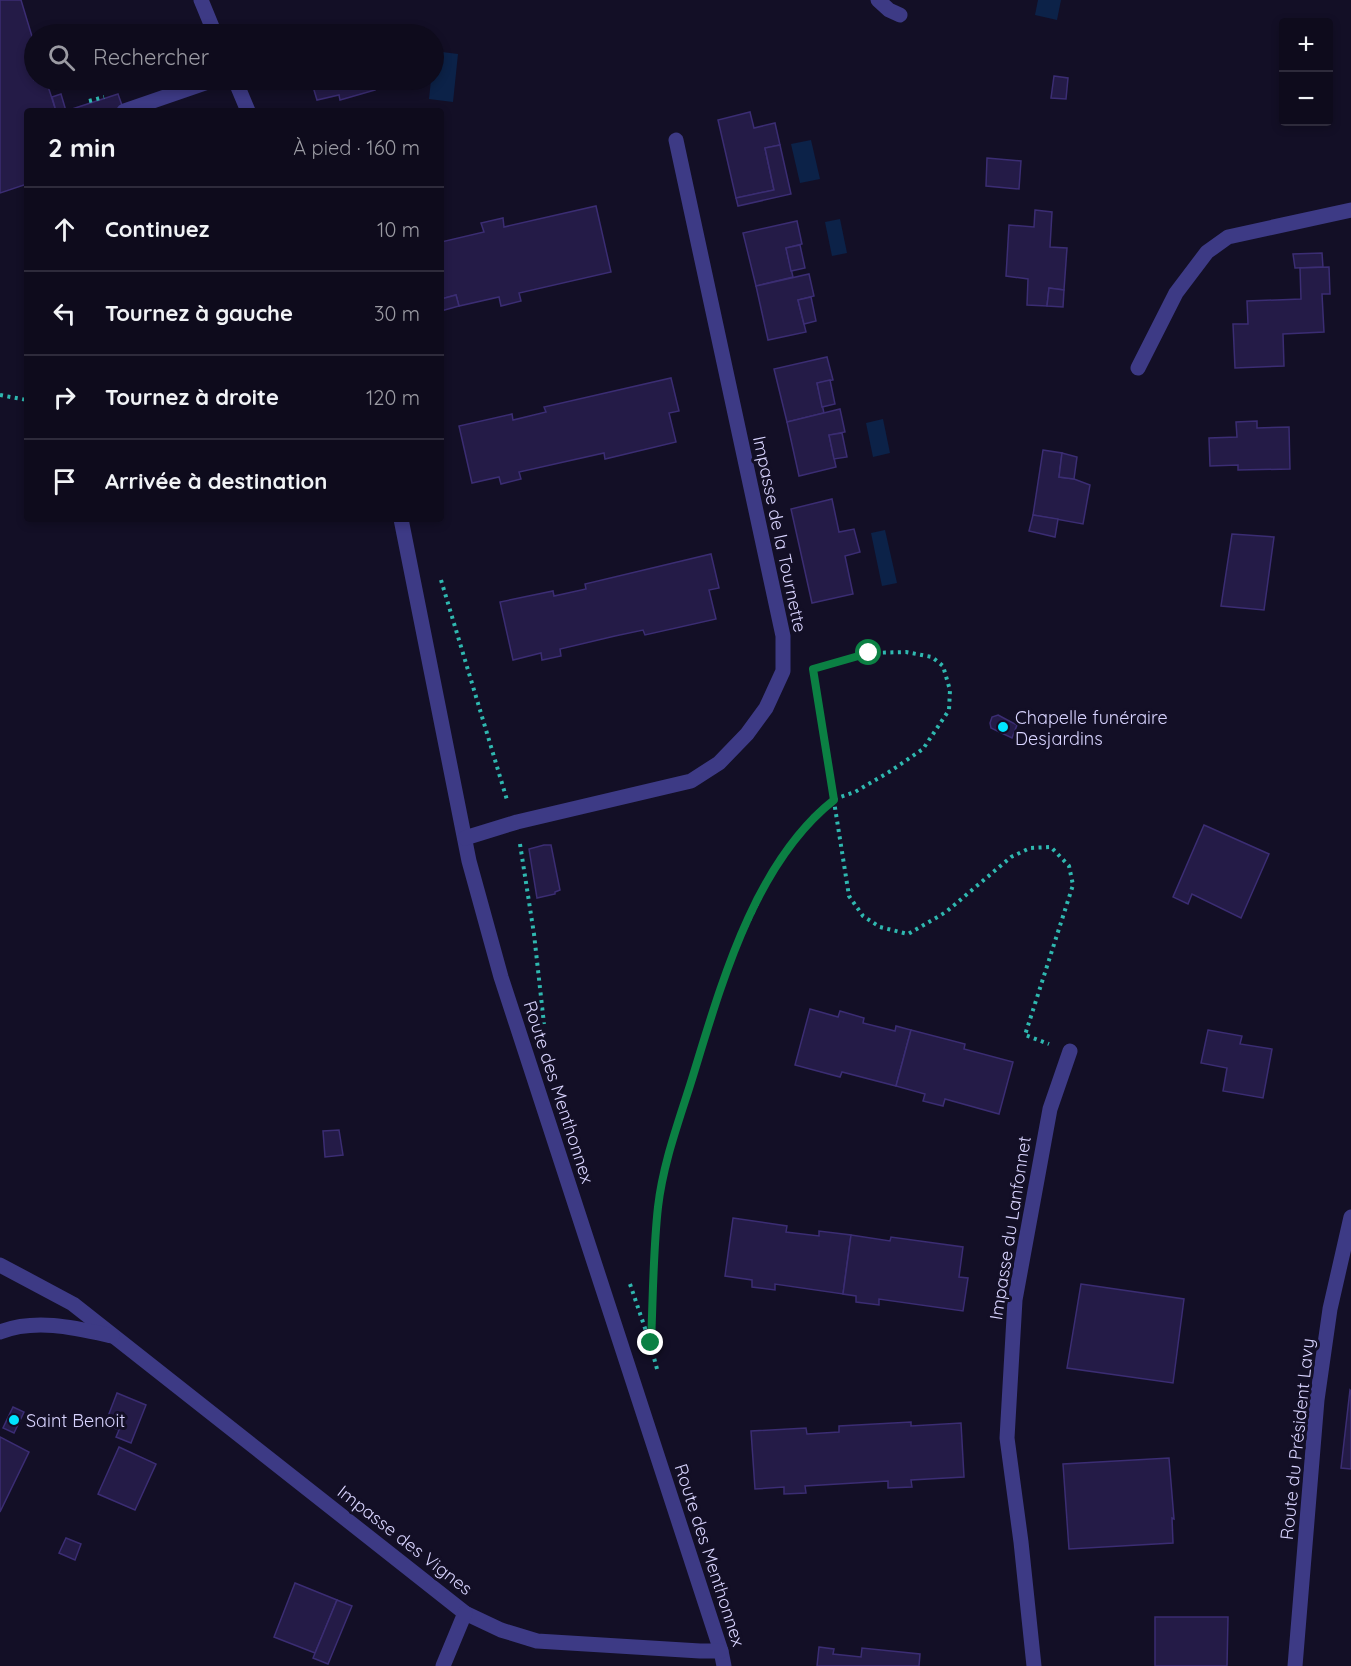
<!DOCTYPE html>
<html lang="fr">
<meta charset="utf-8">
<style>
body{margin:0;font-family:Quicksand,sans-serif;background:#171425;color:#f1f3f6}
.controls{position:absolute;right:18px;top:18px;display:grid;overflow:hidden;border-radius:6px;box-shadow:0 3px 9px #0003}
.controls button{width:54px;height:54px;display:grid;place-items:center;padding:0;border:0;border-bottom:2px solid #2e2b3b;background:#0e0b1c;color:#f1f3f6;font:30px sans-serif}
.stop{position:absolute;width:18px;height:18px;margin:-14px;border:4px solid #0b8043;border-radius:50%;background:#fff}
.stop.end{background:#0b8043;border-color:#fff;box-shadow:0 2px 6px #0008}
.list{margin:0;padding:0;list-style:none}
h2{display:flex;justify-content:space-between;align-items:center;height:78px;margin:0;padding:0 24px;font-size:26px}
h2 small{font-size:20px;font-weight:400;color:#9b9ba3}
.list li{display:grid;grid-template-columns:39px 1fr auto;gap:18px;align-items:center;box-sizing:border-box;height:84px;padding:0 24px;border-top:2px solid #2e2b3b}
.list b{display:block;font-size:22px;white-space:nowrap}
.list em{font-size:20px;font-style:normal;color:#9b9ba3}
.icon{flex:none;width:33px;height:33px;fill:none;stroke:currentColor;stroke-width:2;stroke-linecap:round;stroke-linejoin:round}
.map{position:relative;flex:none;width:1351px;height:1666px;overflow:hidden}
.search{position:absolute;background:#0e0b1c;box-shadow:0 3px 9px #0003;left:24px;top:24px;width:420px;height:66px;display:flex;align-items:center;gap:15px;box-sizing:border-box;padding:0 21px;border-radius:33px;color:#9b9ba3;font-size:22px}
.panel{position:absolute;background:#0e0b1c;box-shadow:0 3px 9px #0003;left:24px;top:108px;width:420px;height:414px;border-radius:6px}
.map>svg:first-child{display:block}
.water{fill:#0c2248}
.building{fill:#241b47;stroke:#3b2d73;stroke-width:1.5}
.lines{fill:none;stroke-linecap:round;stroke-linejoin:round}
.path{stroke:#2fb8b0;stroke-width:4;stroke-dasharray:3 4.5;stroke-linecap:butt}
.minor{stroke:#3d3a85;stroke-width:15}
.route{stroke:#0b8043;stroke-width:8}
.poi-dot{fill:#00e5ff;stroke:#130f26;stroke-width:2}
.labels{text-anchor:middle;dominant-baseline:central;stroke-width:6;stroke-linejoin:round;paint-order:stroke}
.street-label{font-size:18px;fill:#d9d4ff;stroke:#130f26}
.poi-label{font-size:18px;fill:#d9d4ff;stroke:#130f26;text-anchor:start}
</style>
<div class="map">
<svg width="1351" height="1666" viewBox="0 0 1351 1666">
<rect width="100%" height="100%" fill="#130f26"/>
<g class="water">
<path d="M1038 0H1061L1057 20 1035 15Z"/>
<path d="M434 51 458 54 453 102 429 99 431 80H434Z"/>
<path d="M811 140 820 179 800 183 791 144Z"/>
<path d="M840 219 847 253 832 256 825 222Z"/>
<path d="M883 419 890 453 873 457 866 423Z"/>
<path d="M885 530 897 583 882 586 871 533Z"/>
</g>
<g class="building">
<path d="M0 0H21L34 43V80H46L56 111H27V184L0 193Z"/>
<path d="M395 25 397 34H361Z"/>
<path d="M1054 76 1068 78 1066 99 1051 98Z"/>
<path d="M311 80H373H372L375 90 340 100 339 95 317 100Z"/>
<path d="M61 94 66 111H56L52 97Z"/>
<path d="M118 94 124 111H66Z"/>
<path d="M750 112 754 128 775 123 780 145 765 148 774 190 736 198 718 120Z"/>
<path d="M780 145 791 194 738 206 736 198 774 190 765 148Z"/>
<path d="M987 158 1021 161 1019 189 986 186Z"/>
<path d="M596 206 611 272 519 293 521 301 501 306 499 297 459 306 456 295 441 299V242L484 232 481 223 503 218 504 227Z"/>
<path d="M1035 210 1052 212 1050 247 1067 248 1064 290 1049 288 1047 306 1027 305 1028 279 1006 276 1009 225 1034 227Z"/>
<path d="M797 221 802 244 786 248 793 277 756 286 743 233Z"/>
<path d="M800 245 805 268 791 271 786 248Z"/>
<path d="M1322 253 1323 267 1295 268 1293 254Z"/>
<path d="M1329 267 1330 294H1322L1324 332 1283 334 1284 366 1235 368 1233 324H1248L1247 301 1301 299 1300 268Z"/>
<path d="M809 274 814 296 798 300 806 332 768 340 756 286Z"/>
<path d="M1049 288 1064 290 1063 307 1047 306Z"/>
<path d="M456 295 459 306 441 311V299Z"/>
<path d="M811 297 816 321 804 324 798 300Z"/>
<path d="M827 357 833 380 817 383 824 413 787 422 774 369Z"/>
<path d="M671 378 679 411 669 413 676 442 605 459 604 453 519 472 521 479 501 484 499 477 472 483 459 426 512 414 513 420 546 412 544 407Z"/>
<path d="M830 380 835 404 822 407 817 383Z"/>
<path d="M840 409 845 432 829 435 836 467 799 476 787 422Z"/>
<path d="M1257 421V428L1289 427 1290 469 1238 470V465L1210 466 1209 438 1237 437 1236 422Z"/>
<path d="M842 433 847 457 834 459 829 435Z"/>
<path d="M1043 450 1062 453 1059 477 1074 479 1090 485 1083 524 1033 515Z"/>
<path d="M1062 453 1077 457 1074 479 1059 477Z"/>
<path d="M832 499 839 532 854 529 860 552 845 556 853 594 812 603 791 509Z"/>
<path d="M1033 515 1058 519 1055 537 1029 531Z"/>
<path d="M1232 534 1274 537 1264 610 1221 606Z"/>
<path d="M711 554 719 588 709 590 716 619 645 635 643 630 615 636 560 649 561 656 542 660 541 653 513 660 500 602 553 591 554 596 586 589 585 584Z"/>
<path d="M998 715 1017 725 1012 738 991 728 990 723 992 717Z"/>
<path d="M1204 825 1269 854 1241 918 1192 894 1188 904 1173 897Z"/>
<path d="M544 845H551L560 890 555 892V894L537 898 529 849Z"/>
<path d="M810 1009 838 1017 840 1011 864 1018 863 1023 895 1031 896 1026 911 1030 896 1086 842 1072 840 1077 795 1065Z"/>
<path d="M911 1030 965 1044 964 1049 1013 1062 999 1114 945 1099 943 1106 923 1101 925 1094 896 1086Z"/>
<path d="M1208 1030 1242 1036 1240 1044 1272 1049 1263 1098 1223 1091 1227 1068 1201 1063Z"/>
<path d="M339 1130 343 1155 325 1157 323 1131Z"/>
<path d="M733 1218 787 1226 786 1232 819 1236V1231L851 1235 843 1294 775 1284V1290L752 1287V1280L725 1276Z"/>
<path d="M851 1235 890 1241 891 1237 963 1247 959 1277 968 1278 963 1311 879 1299V1305L856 1302V1296L843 1294Z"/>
<path d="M1081 1284 1184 1299 1173 1383 1067 1368Z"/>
<path d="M1350 1390 1351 1391V1469L1341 1468Z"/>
<path d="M117 1393 146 1405 131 1443 116 1437 119 1430 105 1424Z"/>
<path d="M13 1407 24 1412 14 1433 3 1428Z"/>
<path d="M911 1422V1426L961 1423 964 1477 911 1480 912 1487 888 1488V1481L805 1486 806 1493 784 1494V1487L755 1489 751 1431 806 1428 807 1434 839 1432V1426Z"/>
<path d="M0 1437 29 1452 0 1512Z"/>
<path d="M119 1447 156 1464 135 1510 98 1494Z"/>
<path d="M1169 1458 1174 1519 1172 1518 1173 1543 1069 1549 1063 1464Z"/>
<path d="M66 1538 81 1544 75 1560 59 1553Z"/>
<path d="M295 1583 337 1600 315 1653 274 1637Z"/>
<path d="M337 1600 352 1606 328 1664 313 1658Z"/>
<path d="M1155 1617H1228L1227 1666H1155Z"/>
<path d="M819 1647 834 1649 833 1654 861 1657 862 1648 920 1654 919 1666H817Z"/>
</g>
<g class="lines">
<g class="path">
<path d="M89 101 104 97"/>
<path d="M0 395 27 400"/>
<path d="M441 580 507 800"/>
<path d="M810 669H813L849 896 863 916 880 927 908 934 946 912 1011 857 1030 848 1051 847 1069 866 1073 885 1025 1035 1049 1044"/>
<path d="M520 844 534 934 544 1024"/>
<path d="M630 1284 649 1340"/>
<path d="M657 1369 650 1343 658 1205 670 1147 728 965 771 874 814 815 834 799 855 792 889 772 923 749 949 710 950 690 943 666 932 657 906 652 869 653 813 669"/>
</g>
<g class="minor">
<path d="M201 0 215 34"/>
<path d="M878 0 889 10 900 15"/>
<path d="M235 80 248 111"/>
<path d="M124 111 214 80"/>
<path d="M1138 368 1176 293 1207 252 1228 237 1351 210"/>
<path d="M401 519 469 861 501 977 721 1651 724 1666"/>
<path d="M465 838 517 822 691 781 719 763 747 734 766 708 783 671V636L676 140"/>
<path d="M0 1265 73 1304 465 1613 501 1630 537 1641 700 1651H721"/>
<path d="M0 1332C36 1318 76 1328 112 1336"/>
<path d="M443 1666 465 1613"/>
<path d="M1034 1666 1021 1542 1007 1438 1015 1300 1050 1109 1070 1051"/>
<path d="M1295 1666 1317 1400 1330 1309 1351 1217"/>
</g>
</g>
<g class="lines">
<path class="route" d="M651 1343C653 1298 653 1252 658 1207 663 1163 679 1121 692 1079 721 985 754 863 834 800L813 669 869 653"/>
</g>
<g class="poi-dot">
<circle cx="1003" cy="727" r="6"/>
<circle cx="14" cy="1420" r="6"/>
</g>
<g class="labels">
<g class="street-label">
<text transform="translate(780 534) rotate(78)">Impasse de la Tournette</text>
<text transform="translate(559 1092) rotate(72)">Route des Menthonnex</text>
<text transform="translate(1010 1228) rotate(-81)">Impasse du Lanfonnet</text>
<text transform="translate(1297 1439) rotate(-84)">Route du Président Lavy</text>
<text transform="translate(405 1540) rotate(38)">Impasse des Vignes</text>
<text transform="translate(710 1555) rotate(72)">Route des Menthonnex</text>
</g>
<g class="poi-label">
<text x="1015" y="717">Chapelle funéraire<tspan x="1015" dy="21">Desjardins</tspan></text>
<text x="26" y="1420">Saint Benoit</text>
</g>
</g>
</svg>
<div class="controls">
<button>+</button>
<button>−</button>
</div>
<div class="stop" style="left:869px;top:653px"></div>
<div class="stop end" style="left:651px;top:1343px"></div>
<div class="search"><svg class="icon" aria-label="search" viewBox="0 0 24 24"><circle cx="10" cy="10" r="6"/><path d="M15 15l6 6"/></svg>Rechercher</div>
<section class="panel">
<h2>2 min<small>À pied · 160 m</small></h2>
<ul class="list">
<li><svg class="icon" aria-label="ahead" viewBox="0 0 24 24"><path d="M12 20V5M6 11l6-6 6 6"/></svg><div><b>Continuez</b></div><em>10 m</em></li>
<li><svg class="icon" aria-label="left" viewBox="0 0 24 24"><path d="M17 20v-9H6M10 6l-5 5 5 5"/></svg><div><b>Tournez à gauche</b></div><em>30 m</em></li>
<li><svg class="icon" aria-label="right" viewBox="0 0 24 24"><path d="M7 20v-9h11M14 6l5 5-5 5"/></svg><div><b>Tournez à droite</b></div><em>120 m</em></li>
<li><svg class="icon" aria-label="arrive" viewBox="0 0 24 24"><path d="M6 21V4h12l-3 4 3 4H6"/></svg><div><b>Arrivée à destination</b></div></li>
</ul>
</section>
</div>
